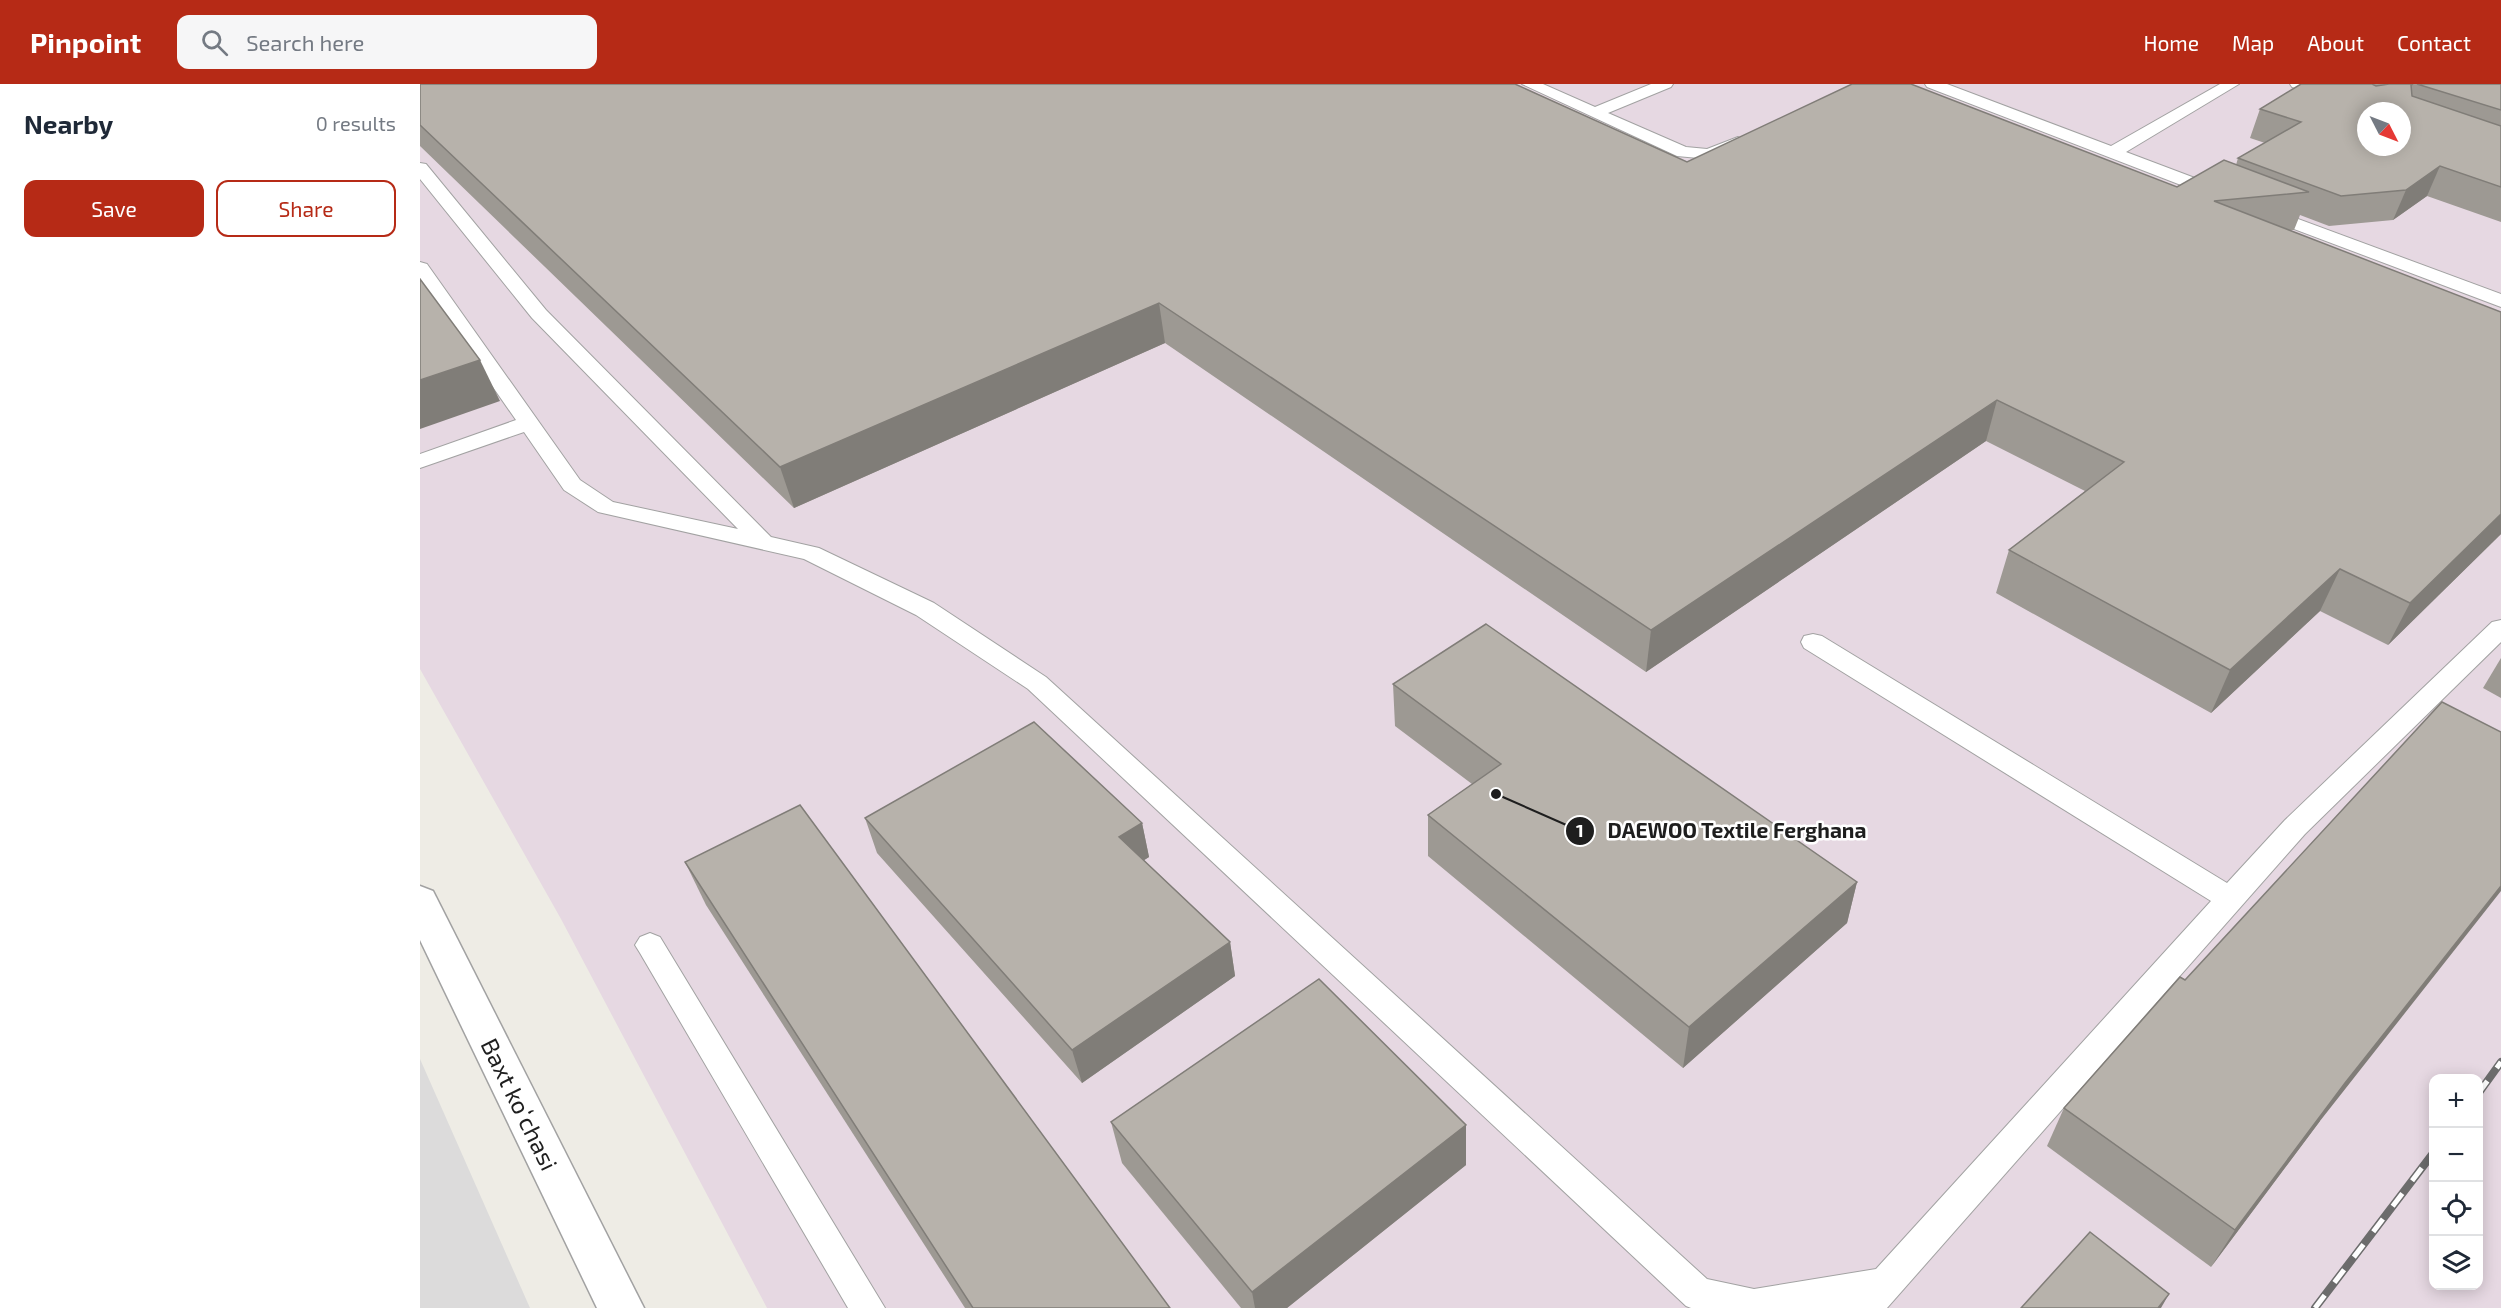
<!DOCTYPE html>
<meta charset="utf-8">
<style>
body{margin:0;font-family:"Exo 2",sans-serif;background:#f6f6f7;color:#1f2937}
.controls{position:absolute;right:18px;bottom:18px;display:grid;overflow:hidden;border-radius:12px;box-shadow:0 3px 15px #0003}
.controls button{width:54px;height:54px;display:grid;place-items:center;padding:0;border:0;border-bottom:2px solid #e0e1e3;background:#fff;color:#1f2937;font:30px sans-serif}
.compass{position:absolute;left:1937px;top:18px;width:54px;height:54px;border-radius:50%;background:#fff;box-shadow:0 3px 15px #0003;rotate:132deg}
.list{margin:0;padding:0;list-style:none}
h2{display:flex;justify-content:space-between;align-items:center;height:78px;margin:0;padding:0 24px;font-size:26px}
h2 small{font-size:20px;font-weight:400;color:#747a83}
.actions{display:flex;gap:12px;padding:18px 24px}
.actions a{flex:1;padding:14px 0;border:2px solid #b62a16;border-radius:12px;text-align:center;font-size:21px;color:#b62a16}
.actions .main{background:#b62a16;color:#fff}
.icon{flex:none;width:33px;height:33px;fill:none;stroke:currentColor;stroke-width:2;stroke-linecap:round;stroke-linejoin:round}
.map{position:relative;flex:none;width:2081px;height:1224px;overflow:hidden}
header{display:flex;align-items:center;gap:36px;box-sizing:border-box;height:84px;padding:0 30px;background:#b62a16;color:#fff}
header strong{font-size:28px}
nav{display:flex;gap:33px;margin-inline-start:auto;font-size:21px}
.search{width:420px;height:54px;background:#f6f6f7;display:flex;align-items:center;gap:15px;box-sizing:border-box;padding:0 21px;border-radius:12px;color:#747a83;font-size:22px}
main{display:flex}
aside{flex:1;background:#fff}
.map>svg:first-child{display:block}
.residential{fill:#dcdbdb}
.industrial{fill:#e6d8e2;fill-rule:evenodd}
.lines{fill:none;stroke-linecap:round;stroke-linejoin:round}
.lane-casing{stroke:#a2a2a2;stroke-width:2}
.street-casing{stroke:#a2a2a2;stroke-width:3}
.lane{fill:#fff;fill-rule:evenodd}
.street{fill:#fff;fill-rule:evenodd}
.rail-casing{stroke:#6c6c6c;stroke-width:8}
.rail{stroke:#fff;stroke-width:5;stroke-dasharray:16;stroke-linecap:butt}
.wall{fill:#9d9993}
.shaded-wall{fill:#807d78}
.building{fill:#b7b2ab;stroke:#807d78;stroke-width:1.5;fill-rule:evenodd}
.labels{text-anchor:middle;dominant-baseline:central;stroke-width:5;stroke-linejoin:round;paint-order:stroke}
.near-street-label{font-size:24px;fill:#1e1e1e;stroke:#fff}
.leader{fill:none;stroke:#1e1e1e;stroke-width:2}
.callout-dot{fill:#1e1e1e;stroke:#fff;stroke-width:2}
.mark-label{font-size:18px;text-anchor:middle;font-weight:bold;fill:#fff}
.callout-label{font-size:21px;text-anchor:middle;font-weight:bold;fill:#1e1e1e;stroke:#fff;stroke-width:5;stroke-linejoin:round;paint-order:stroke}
</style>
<header>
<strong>Pinpoint</strong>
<div class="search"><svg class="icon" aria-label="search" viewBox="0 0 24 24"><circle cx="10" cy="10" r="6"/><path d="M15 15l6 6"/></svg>Search here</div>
<nav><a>Home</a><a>Map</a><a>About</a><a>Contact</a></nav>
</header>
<main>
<aside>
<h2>Nearby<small>0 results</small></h2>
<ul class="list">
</ul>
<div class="actions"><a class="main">Save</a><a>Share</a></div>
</aside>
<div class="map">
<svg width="2081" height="1224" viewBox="0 0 2081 1224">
<rect width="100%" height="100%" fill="#eeece5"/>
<path class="residential" d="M0 975 110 1224H0Z"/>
<path class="industrial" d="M0 0H2081V1224H347L141 835 0 585ZM1946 27H1982V63H1946ZM2014 994H2058V1202H2014Z"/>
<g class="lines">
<g class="lane-casing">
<g id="lane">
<path d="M1102 0H1123L1175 23 1231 0H1253L1251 3 1188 29 1266 63 1287 65 1318 53 1326 58 1324 62 1289 75 1257 72Z"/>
<path d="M1505 0H1527L1691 62 1800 0H1819L1706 68 1804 105 1807 109 1798 114 1792 113 1507 3Z"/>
<path d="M1870 0H1894L1964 24 1966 27 1946 28 1872 3Z"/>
<path d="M0 79 6 80 126 226 351 453 399 464 514 519 626 593 1287 1195 1334 1205 1456 1185 1791 817 1384 564 1381 558 1384 552 1393 550 1402 552 1807 799 1865 736 2072 538 2081 536V558L1885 750 1467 1224H1271L1266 1222 608 605 496 531 384 475 178 428 144 406 104 348 0 384V370L96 336 0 198V178L7 180 160 396 193 418 318 445 112 234 0 95Z"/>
<path d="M1843 122 2081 210V223L1837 131 1834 127 1837 123Z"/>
<path d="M230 849 240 853 465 1224H428L220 869 215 861 220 853Z"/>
</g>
</g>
<g class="street-casing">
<path id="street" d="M0 802 13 807 224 1224H177L0 856Z"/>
</g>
<use href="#lane" class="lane"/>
<use href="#street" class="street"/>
<g class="rail-casing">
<g id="rail">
<path d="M2058 1010 2081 978"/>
<path d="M1895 1224 2014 1068"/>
</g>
</g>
<use href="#rail" class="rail"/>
</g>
<g class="wall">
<path d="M0 0 1267 78 1757 103 1816 81 1818 74 1845 59 1830 54 1840 25 1881 0H2081V138L2007 112 1973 136 1909 142 1880 131 1874 146H1870L2081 450 1968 561 1900 527 1791 629 1576 509 1589 466 1665 407 1566 357 1226 588 745 259 374 424 0 62Z"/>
<path d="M2081 574V614L2063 604Z"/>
<path d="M973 600 1437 798 1427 839 1263 984 1008 772V731L1052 700 975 642Z"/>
<path d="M445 734 722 739 729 773 724 776 810 858 815 892 662 999 457 769Z"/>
<path d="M265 778 750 1224H545L286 821Z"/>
<path d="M1644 1024 1900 1037 1791 1183 1627 1062Z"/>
<path d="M691 1038 1046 1041V1081L867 1224H821L702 1079Z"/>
</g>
<g class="shaded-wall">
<path d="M2020 82 2007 112 1973 136 1986 106Z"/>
<path d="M739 219 745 259 374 424 360 383Z"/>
<path d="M60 276 80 317 0 345V296Z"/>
<path d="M1577 316 1566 357 1226 588 1231 546Z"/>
<path d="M2081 430V450L1968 561 1990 519Z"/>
<path d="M1920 485 1900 527 1791 629 1810 586Z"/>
<path d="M722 739 729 773 707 787 699 753Z"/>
<path d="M1437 798 1427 839 1263 984 1269 943Z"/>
<path d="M2081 802V807L1900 1037 1791 1183 1815 1146 1925 999Z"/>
<path d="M810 858 815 892 662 999 652 966Z"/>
<path d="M1046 1041V1081L867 1224H835L832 1208Z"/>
<path d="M1749 1210 1741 1224H1738Z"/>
</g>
<g class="building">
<path d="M0 0H1095L1267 78 1432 0H1491L1757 103 1804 76 1889 108 1794 117 2081 228V430L1990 519 1920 485 1810 586 1589 466 1704 378 1577 316 1231 546 739 219 360 383 0 41Z"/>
<path d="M1881 0H1952L1956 2 1969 0H1993L1991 1 1992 12 2081 42V103L2020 82 1986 106 1921 112 1818 74 1881 38 1840 25ZM1946 27H1982V63H1946Z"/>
<path d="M1997 0H2081V26Z"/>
<path d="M0 195 60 276 0 296Z"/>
<path d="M1066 540 1437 798 1269 943 1008 731 1081 680 973 600Z"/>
<path d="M2022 618 2081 648V802L1925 999 1815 1146 1644 1024 1760 893 1765 896Z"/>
<path d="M614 638 722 739 699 753 810 858 652 966 445 734Z"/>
<path d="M380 721 750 1224H553L265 778Z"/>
<path d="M899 895 1046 1041 832 1208 691 1038Z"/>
<path d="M1670 1148 1749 1210 1738 1224H1601Z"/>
</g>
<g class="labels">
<g class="near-street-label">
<text transform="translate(100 1020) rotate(64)">Baxt koʻchasi</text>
</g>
</g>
<path class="leader" d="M1076 710L1160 747"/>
<g class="callout-dot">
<circle cx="1076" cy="710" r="6"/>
<circle cx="1160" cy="747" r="15"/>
</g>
<g class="mark-label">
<text x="1160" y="753">1</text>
</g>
<g class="callout-label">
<text x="1317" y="754">DAEWOO Textile Ferghana</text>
</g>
</svg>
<div class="controls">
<button>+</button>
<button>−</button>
<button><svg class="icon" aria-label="locate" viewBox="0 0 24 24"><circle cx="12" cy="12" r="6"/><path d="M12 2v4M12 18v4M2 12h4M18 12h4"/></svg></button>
<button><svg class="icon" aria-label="layers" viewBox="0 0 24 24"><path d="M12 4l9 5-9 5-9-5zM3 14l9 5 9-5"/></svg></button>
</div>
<svg class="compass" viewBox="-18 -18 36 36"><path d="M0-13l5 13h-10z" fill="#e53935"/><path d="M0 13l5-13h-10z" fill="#747a83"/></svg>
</div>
</main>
